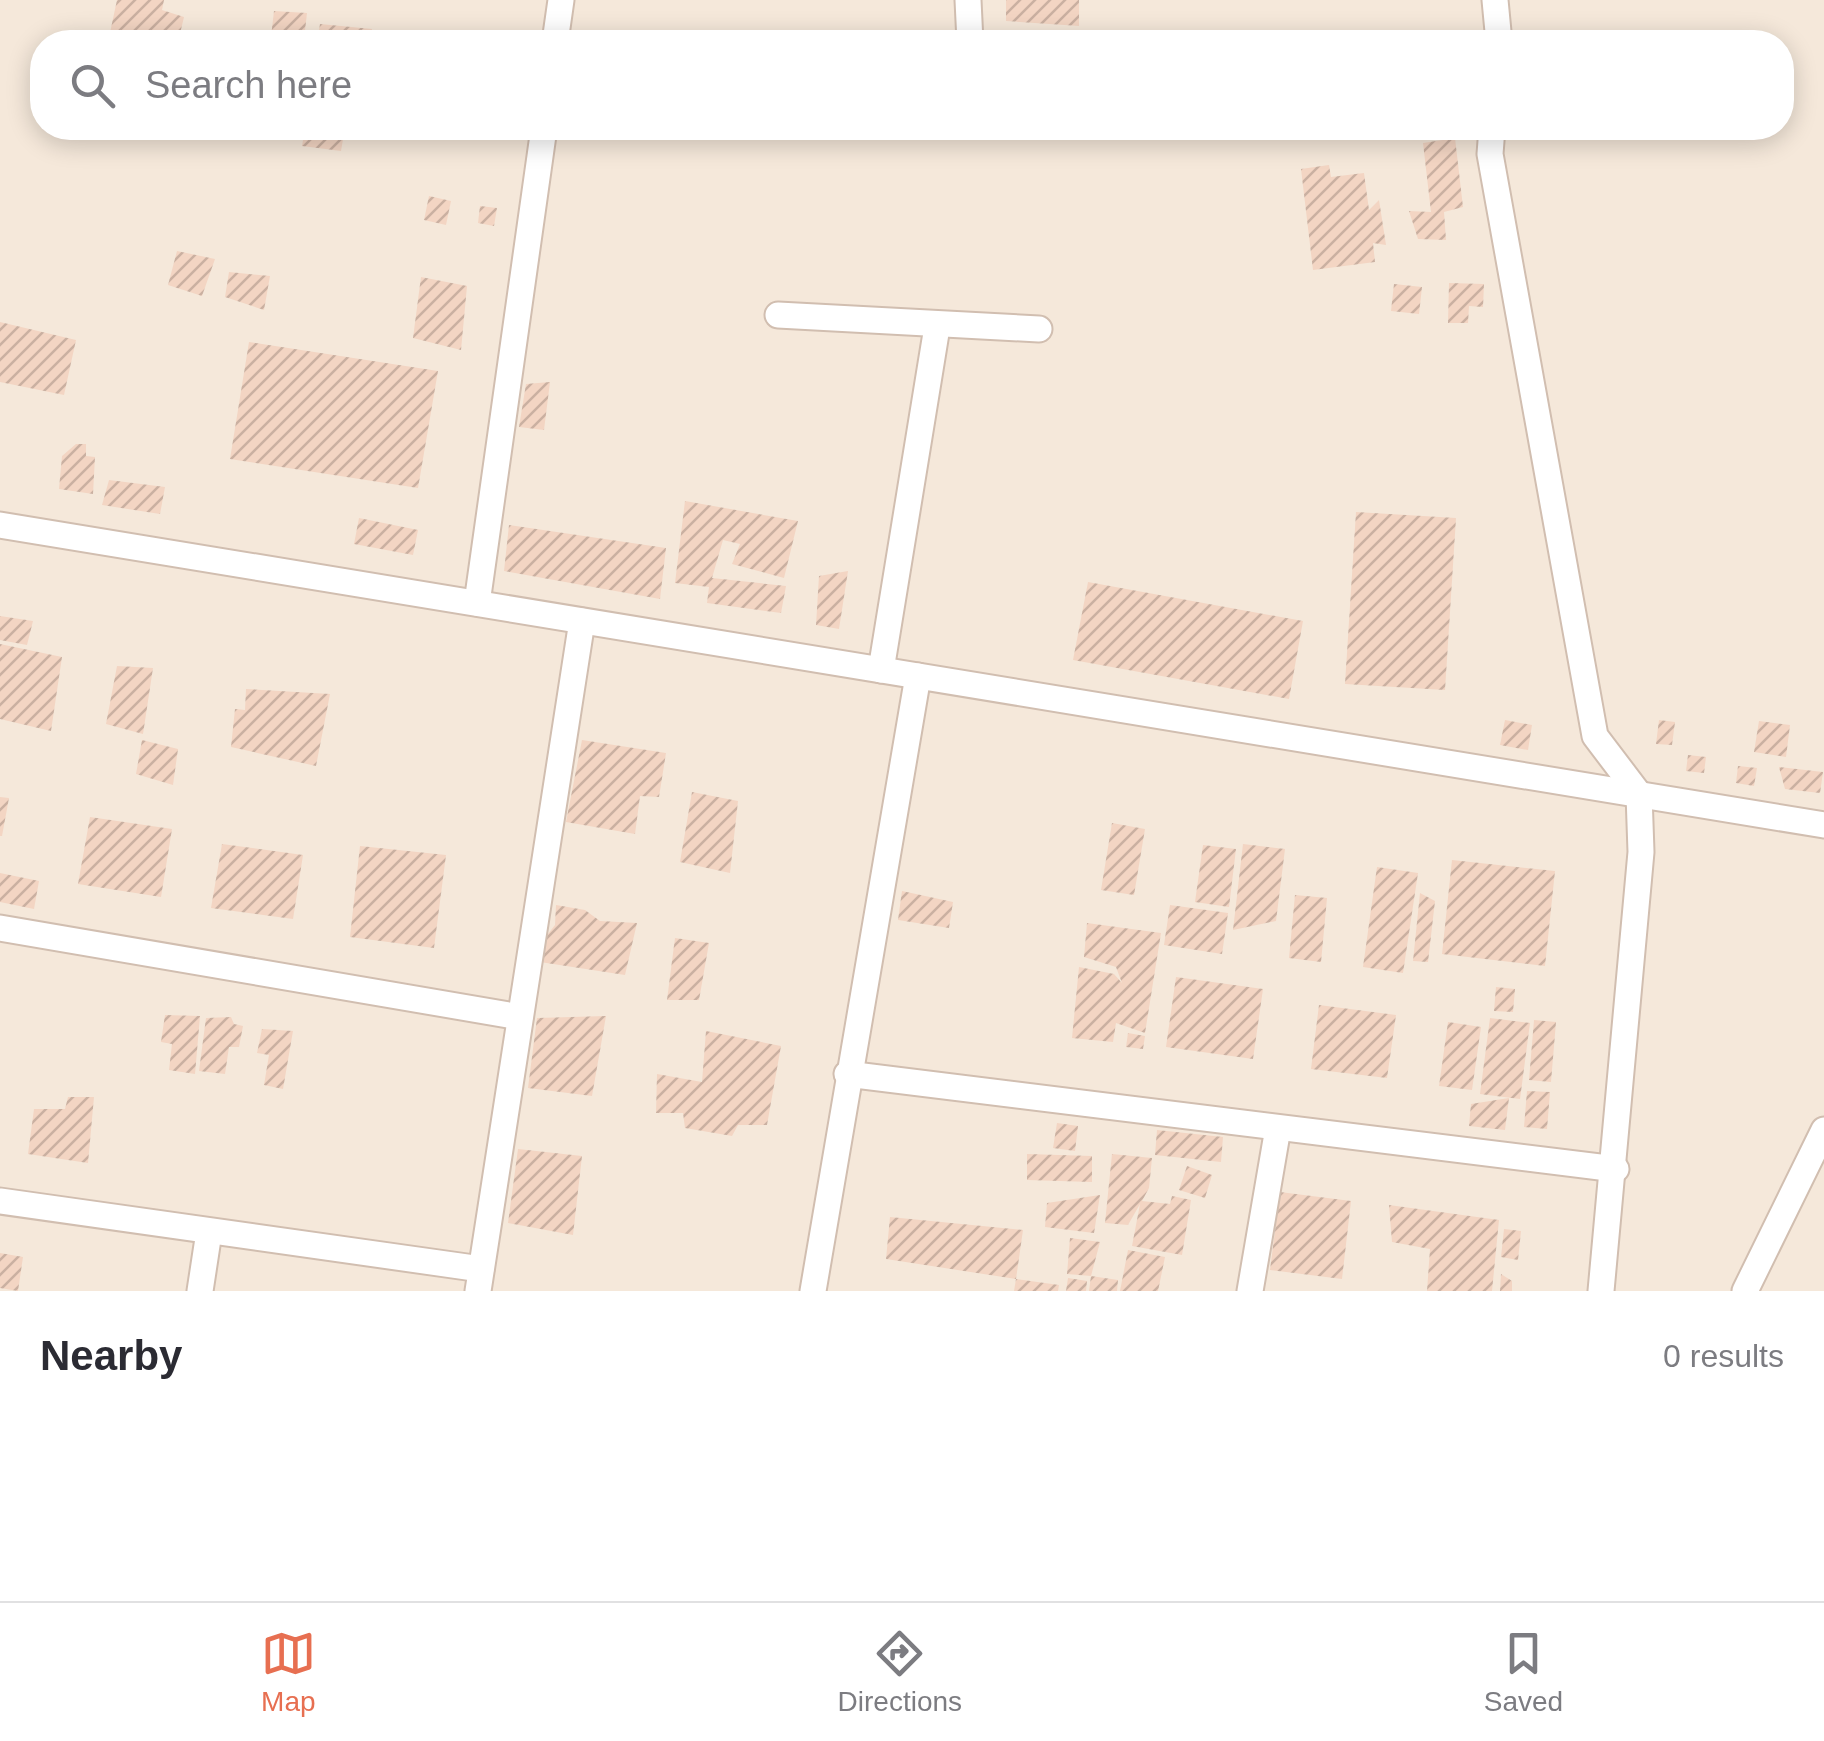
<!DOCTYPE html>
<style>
body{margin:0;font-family:Arial,sans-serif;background:#f7f7f7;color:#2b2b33}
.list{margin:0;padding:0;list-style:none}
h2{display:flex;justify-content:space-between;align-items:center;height:130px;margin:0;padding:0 40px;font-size:42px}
h2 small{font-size:32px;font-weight:400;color:#7c7c81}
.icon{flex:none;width:55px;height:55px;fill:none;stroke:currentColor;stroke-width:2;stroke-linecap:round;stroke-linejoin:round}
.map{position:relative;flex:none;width:1824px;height:1291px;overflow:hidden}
.search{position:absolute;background:#fff;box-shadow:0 5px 25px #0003;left:30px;right:30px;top:30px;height:110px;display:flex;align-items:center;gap:25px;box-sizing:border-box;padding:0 35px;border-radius:40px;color:#7c7c81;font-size:38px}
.sheet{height:310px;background:#fff}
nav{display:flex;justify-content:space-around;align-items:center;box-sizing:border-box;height:140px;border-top:2px solid #e1e1e2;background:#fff;font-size:28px;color:#7c7c81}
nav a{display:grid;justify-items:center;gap:5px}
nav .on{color:#e76f51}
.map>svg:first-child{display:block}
.residential{fill:#f5e8da;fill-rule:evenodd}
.building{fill:url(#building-hatch)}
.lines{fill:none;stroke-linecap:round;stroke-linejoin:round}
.street-casing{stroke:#d1beb0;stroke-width:29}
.street{stroke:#fff;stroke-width:25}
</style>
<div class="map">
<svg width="1824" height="1291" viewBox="0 0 1824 1291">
<defs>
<pattern id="building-hatch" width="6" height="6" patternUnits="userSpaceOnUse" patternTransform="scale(2.5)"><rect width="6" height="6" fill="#f3d5c3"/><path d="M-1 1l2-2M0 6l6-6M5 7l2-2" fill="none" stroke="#cab0a1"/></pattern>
</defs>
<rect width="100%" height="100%" fill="#fdf6ec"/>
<path class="residential" d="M0 0H1824V1291H0ZM42 42H1782V128H42Z"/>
<g class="building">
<path d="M117 0H164L162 10 184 17 178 42H108Z"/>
<path d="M1006 0H1079V26L1006 21Z"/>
<path d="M274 11 307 13 304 39 271 37Z"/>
<path d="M320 24 372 29 370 42H317Z"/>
<path d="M305 128H345L341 151 302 146Z"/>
<path d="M1455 138 1463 207 1444 212 1446 240 1418 239 1409 211 1431 212 1423 143Z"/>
<path d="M1329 165 1331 177 1364 173 1369 210 1379 200 1386 245 1373 243 1375 262 1313 270 1301 169Z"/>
<path d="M429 196 451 201 446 225 424 220Z"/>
<path d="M480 206 497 208 494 226 478 223Z"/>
<path d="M177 251 215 259 202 296 168 285Z"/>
<path d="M229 272 270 276 264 310 225 297Z"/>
<path d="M421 277 467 286 461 350 413 338Z"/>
<path d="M1449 283 1484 284 1483 307 1469 306 1468 323H1448Z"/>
<path d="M1394 284 1422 287 1419 314 1391 311Z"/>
<path d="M0 322 76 340 64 395 0 382Z"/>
<path d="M249 342 438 371 418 488 230 459Z"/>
<path d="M550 382 544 430 519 427 526 384Z"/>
<path d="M76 444H86V456L95 457 93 494 59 489 62 456Z"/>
<path d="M109 480 165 487 160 514 102 505Z"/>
<path d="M685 501 798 521 784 578 732 564 740 544 723 540 712 578 786 586 781 613 707 603 709 587 675 583Z"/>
<path d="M1356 512 1456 518 1445 690 1345 684Z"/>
<path d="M359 518 418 530 413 555 354 544Z"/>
<path d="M509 525 666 548 660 599 504 571Z"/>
<path d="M848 571 839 629 816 625 819 576Z"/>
<path d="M1088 582 1303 621 1289 699 1073 660Z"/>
<path d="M0 616 33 621 27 645 0 640Z"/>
<path d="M0 644 62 657 51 731 0 719Z"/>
<path d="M117 666 153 668 143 734 106 724Z"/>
<path d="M246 689 330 694 316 766 231 747 235 709 245 710Z"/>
<path d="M1505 720 1532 725 1528 750 1500 745Z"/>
<path d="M1659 720 1675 722 1672 745 1656 744Z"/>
<path d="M1759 721 1790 725 1786 757 1754 752Z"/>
<path d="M142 740 178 749 173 785 136 774Z"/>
<path d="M582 740 666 753 659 797 640 796 635 834 566 822Z"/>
<path d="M1688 755 1706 757 1704 773 1686 771Z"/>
<path d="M1738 766 1757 768 1754 786 1736 783Z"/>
<path d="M1779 767 1823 772 1820 793 1785 789Z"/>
<path d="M692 792 738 801 730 873 680 862Z"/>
<path d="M0 797 9 798 2 836H0Z"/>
<path d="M90 817 172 829 161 897 78 884Z"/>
<path d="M1112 823 1145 829 1134 895 1101 890Z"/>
<path d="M222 844 303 855 293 919 211 908Z"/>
<path d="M1243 844 1285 849 1276 921 1233 930Z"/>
<path d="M1203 845 1236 849 1229 907 1195 902Z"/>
<path d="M360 846 446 855 434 948 350 937Z"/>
<path d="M1452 860 1555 871 1545 966 1442 954Z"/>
<path d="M1377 867 1418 873 1403 973 1363 967Z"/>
<path d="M0 873 39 881 34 909 0 902Z"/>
<path d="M902 891 953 902 949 928 898 920Z"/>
<path d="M1420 893 1435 901 1428 962 1413 961Z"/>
<path d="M1295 895 1327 898 1321 962 1289 958Z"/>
<path d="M556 905 585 910 600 921 637 923 625 975 540 962 544 939 555 925Z"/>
<path d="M1170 905 1228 913 1222 954 1164 945Z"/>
<path d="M1087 923 1161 933 1145 1033 1116 1023 1113 1042 1072 1038 1079 967 1114 974 1122 983 1116 967 1084 957Z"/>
<path d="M675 938 709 943 699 1000H667Z"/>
<path d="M1176 977 1263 989 1253 1059 1166 1047Z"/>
<path d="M1496 987 1515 989 1513 1012 1494 1011Z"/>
<path d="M1319 1005 1396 1015 1387 1078 1311 1069Z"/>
<path d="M165 1015 200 1016 195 1074 169 1070 172 1044 161 1042Z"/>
<path d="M606 1016 592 1096 528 1088 537 1018Z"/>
<path d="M231 1017 234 1024 243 1026 239 1047H229L225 1074 199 1071 206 1018Z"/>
<path d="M1490 1018 1530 1023 1520 1099 1480 1094Z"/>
<path d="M1534 1020 1556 1022 1551 1082 1529 1080Z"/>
<path d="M1448 1022 1481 1027 1472 1090 1439 1086Z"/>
<path d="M262 1029 293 1031 283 1089 264 1085 269 1055 257 1053Z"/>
<path d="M706 1031 781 1046 767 1125H738L732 1136 685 1128 683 1113H656L657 1074 702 1082Z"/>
<path d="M1128 1033 1145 1036 1143 1049 1126 1047Z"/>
<path d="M1527 1091 1550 1092 1547 1129 1524 1127Z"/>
<path d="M68 1097H94L88 1163 28 1154 34 1109H65Z"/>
<path d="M1509 1098 1505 1130 1469 1126 1471 1104Z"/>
<path d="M1057 1123 1078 1126 1075 1151 1053 1148Z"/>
<path d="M1157 1130 1223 1137 1221 1162 1155 1155Z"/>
<path d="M518 1149 582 1156 573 1235 508 1223Z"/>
<path d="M1027 1154 1092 1156V1182L1027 1180Z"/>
<path d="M1112 1154 1152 1158 1149 1188 1142 1201 1170 1204 1172 1196 1191 1200 1182 1255 1132 1246 1140 1204 1128 1225 1105 1223Z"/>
<path d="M1187 1166 1212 1175 1205 1198 1179 1190Z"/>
<path d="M1280 1192 1351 1201 1342 1279 1270 1270Z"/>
<path d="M1100 1195 1094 1233 1045 1227 1047 1203Z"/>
<path d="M1389 1205 1499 1220 1492 1291H1427L1430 1249 1392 1242Z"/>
<path d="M890 1217 1023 1230 1016 1279 886 1259Z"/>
<path d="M1504 1229 1521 1231 1518 1260 1501 1257Z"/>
<path d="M1070 1238 1100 1242 1091 1276 1067 1274Z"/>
<path d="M1128 1250 1165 1257 1158 1291H1120Z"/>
<path d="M0 1253 23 1257 18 1291 0 1288Z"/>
<path d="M1501 1274 1512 1281V1291H1500Z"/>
<path d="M1091 1276 1118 1280 1117 1291H1089Z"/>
<path d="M1068 1278 1087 1281 1086 1291H1066Z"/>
<path d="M1016 1279 1059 1285 1058 1291H1014Z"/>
</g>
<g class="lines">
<g class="street-casing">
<g id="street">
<path d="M968 0 970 42"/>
<path d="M1495 0 1499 42"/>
<path d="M555 42 561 0"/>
<path d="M1492 128 1490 154 1595 736 1639 794 1641 852 1601 1291"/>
<path d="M778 315 1039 329"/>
<path d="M0 525 1824 825"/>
<path d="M477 603 544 128"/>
<path d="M881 670 937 327"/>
<path d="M0 928 520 1017"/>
<path d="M847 1074 1616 1169"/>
<path d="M0 1201 481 1269"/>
<path d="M200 1291 209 1232"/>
<path d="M478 1291 582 621"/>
<path d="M813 1291 918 676"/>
<path d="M1250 1291 1278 1128"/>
<path d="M1745 1291 1824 1130"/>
</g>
</g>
<use href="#street" class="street"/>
</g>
</svg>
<div class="search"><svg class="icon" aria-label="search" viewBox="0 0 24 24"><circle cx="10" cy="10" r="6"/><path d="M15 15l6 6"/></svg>Search here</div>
</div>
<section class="sheet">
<h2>Nearby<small>0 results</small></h2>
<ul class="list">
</ul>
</section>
<nav>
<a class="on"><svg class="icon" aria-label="map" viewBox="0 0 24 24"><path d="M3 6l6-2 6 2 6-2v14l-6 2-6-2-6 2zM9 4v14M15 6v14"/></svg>Map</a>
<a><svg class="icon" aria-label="directions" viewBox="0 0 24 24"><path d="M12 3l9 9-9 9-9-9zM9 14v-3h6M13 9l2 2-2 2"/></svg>Directions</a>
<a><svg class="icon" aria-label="saved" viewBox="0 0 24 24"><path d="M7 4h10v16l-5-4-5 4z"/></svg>Saved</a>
</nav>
